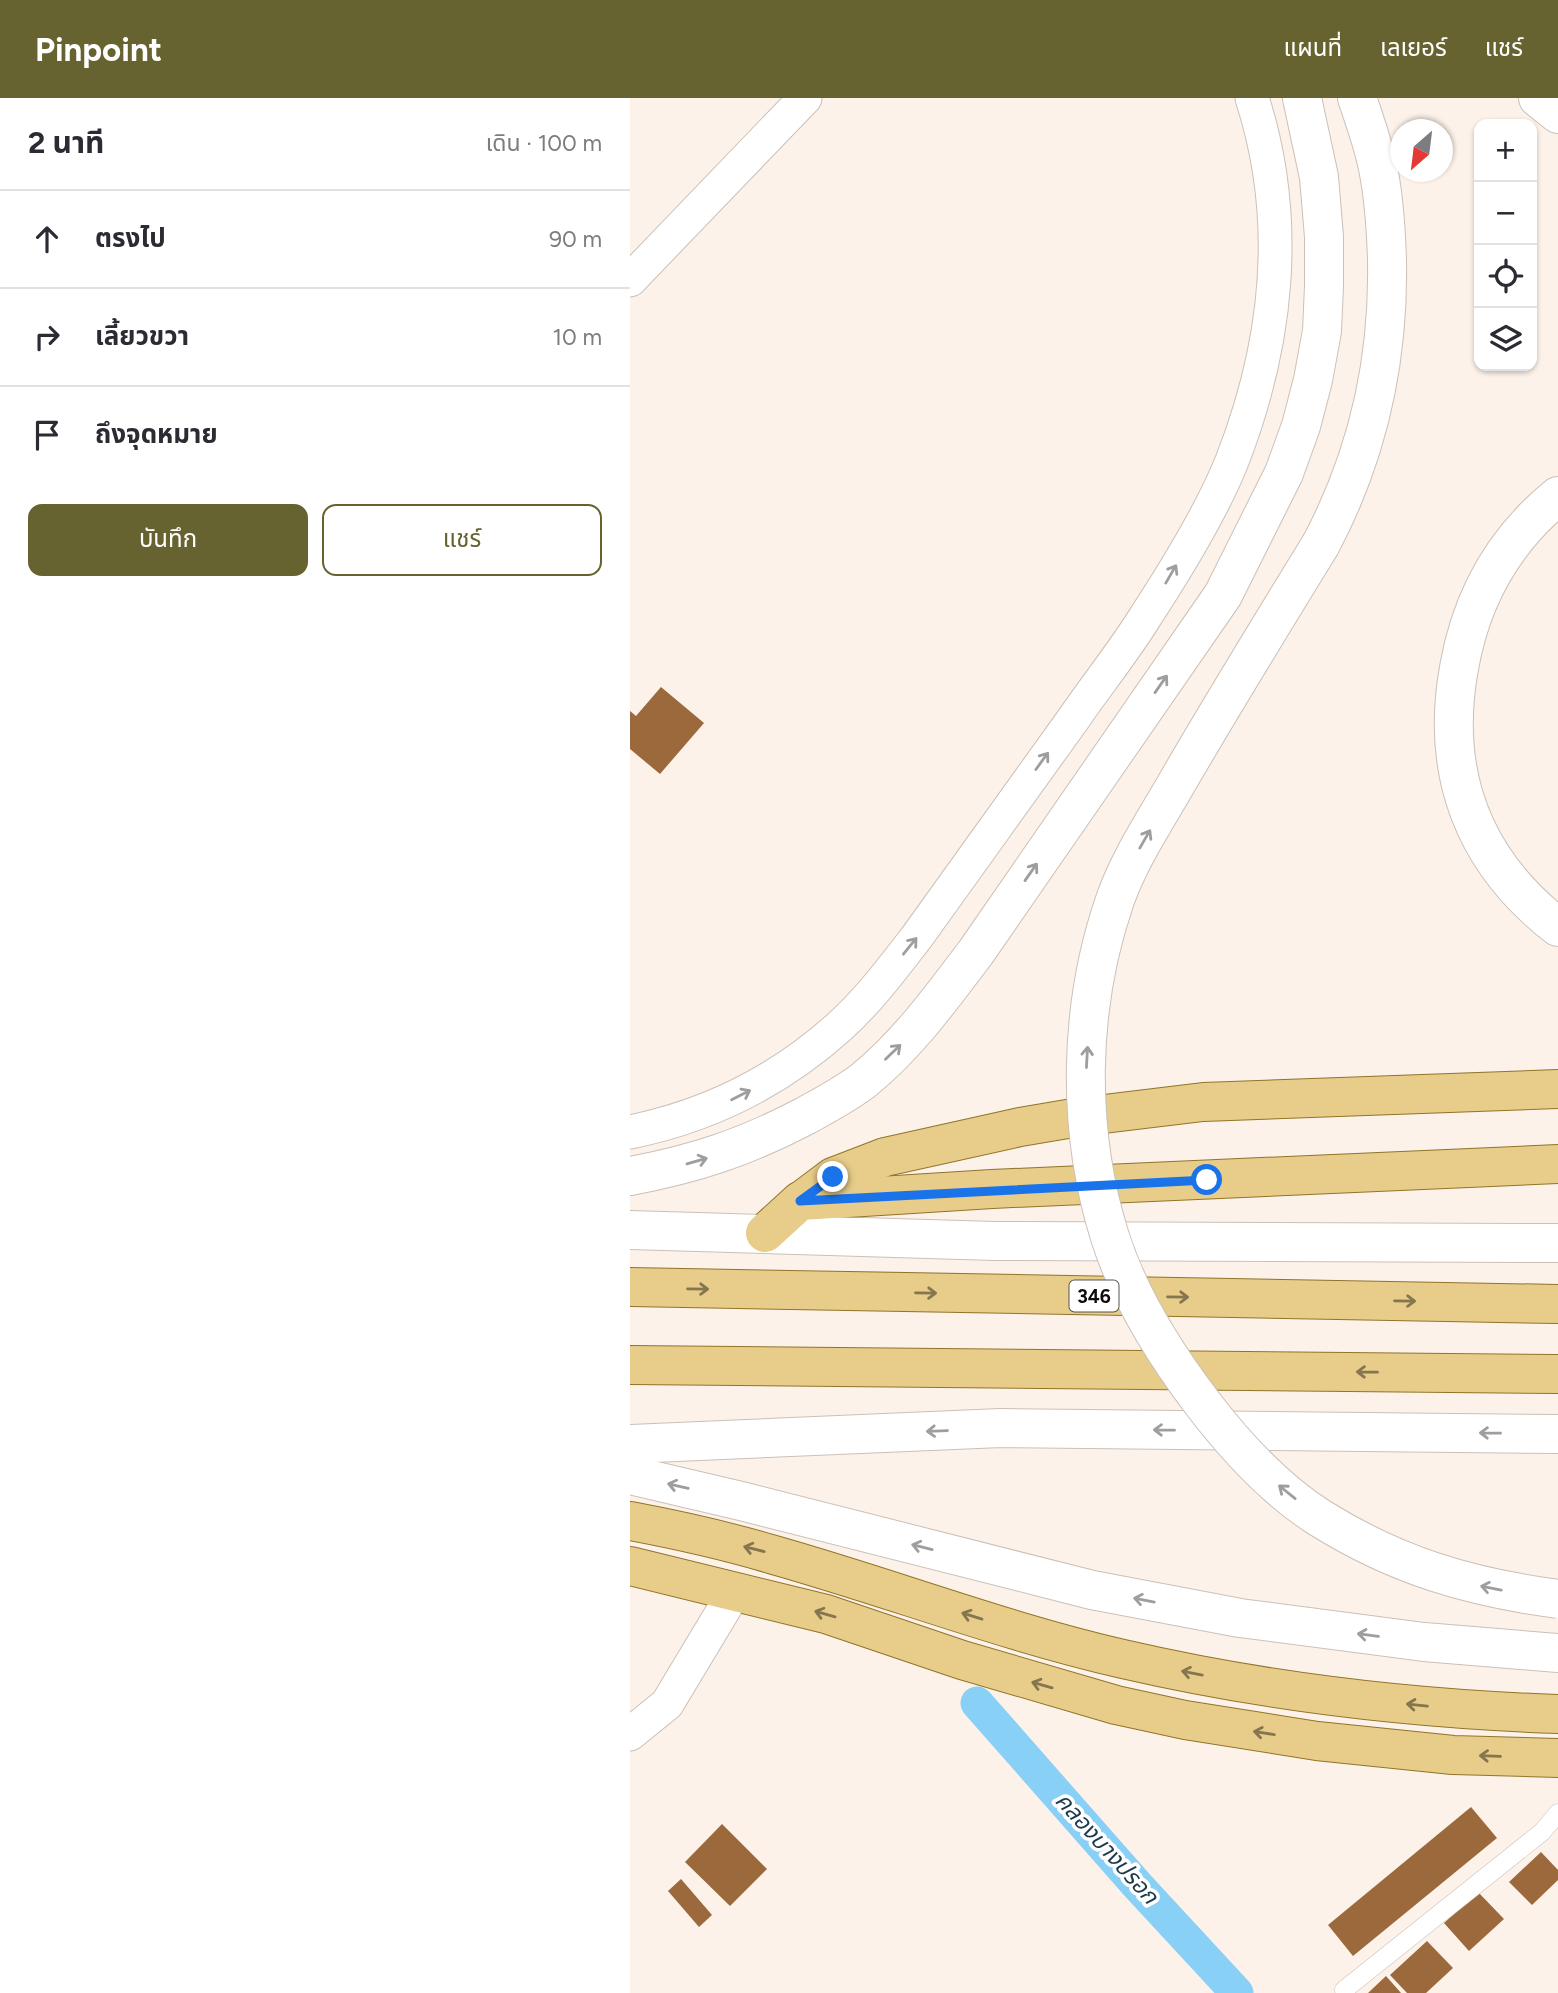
<!DOCTYPE html>
<html lang="th">
<meta charset="utf-8">
<style>
body{margin:0;font-family:Figtree,"Noto Sans Thai",sans-serif;background:#f7f7f7;color:#2b2b33}
.controls{position:absolute;right:21px;top:21px;display:grid;overflow:hidden;border-radius:14px;box-shadow:0 2px 5px #0004}
.controls button{width:63px;height:63px;display:grid;place-items:center;padding:0;border:0;border-bottom:2px solid #e1e1e2;background:#fff;color:#2b2b33;font:35px sans-serif}
.compass{position:absolute;left:760px;top:21px;width:63px;height:63px;border-radius:50%;background:#fff;box-shadow:0 2px 5px #0004;rotate:208deg}
.stop{position:absolute;width:21px;height:21px;margin:-16px;border:5px solid #1a73e8;border-radius:50%;background:#fff}
.stop.end{background:#1a73e8;border-color:#fff;box-shadow:0 2px 7px #0008}
.list{margin:0;padding:0;list-style:none}
h2{display:flex;justify-content:space-between;align-items:center;height:91px;margin:0;padding:0 28px;font-size:30px}
h2 small{font-size:23px;font-weight:400;color:#7c7c81}
.list li{display:grid;grid-template-columns:46px 1fr auto;gap:21px;align-items:center;box-sizing:border-box;height:98px;padding:0 28px;border-top:2px solid #e1e1e2}
.list b{display:block;font-size:26px;white-space:nowrap}
.list em{font-size:23px;font-style:normal;color:#7c7c81}
.actions{display:flex;gap:14px;padding:21px 28px}
.actions a{flex:1;padding:16px 0;border:2px solid #676330;border-radius:14px;text-align:center;font-size:24px;color:#676330}
.actions .main{background:#676330;color:#fff}
.icon{flex:none;width:38px;height:38px;fill:none;stroke:currentColor;stroke-width:2;stroke-linecap:round;stroke-linejoin:round}
.map{position:relative;flex:none;width:928px;height:1895px;overflow:hidden}
header{display:flex;align-items:center;gap:42px;box-sizing:border-box;height:98px;padding:0 35px;background:#676330;color:#fff}
header strong{font-size:33px}
nav{display:flex;gap:38px;margin-inline-start:auto;font-size:24px}
main{display:flex}
aside{flex:1;background:#fff}
.map>svg:first-child{display:block}
.lines{fill:none;stroke-linecap:round;stroke-linejoin:round}
.canal{stroke:#89d0f6;stroke-width:33}
.building{fill:#9b693b}
.lane-casing{stroke:#cac0b8;stroke-width:19}
.street-casing{stroke:#cac0b8;stroke-width:35}
.secondary-casing{stroke:#cac0b8;stroke-width:40}
.primary-casing{stroke:#91742a;stroke-width:40}
.lane{stroke:#fff;stroke-width:18}
.street{stroke:#fff;stroke-width:33}
.secondary{stroke:#fff;stroke-width:38}
.primary{stroke:#e7cd89;stroke-width:38}
.secondary-bridge-casing{stroke:#cac0b8;stroke-width:40;stroke-linecap:butt}
.secondary-bridge{stroke:#fff;stroke-width:38}
.oneway{stroke:#9f9e9d}
.oneway2{stroke:#86764f}
.route{stroke:#1a73e8;stroke-width:9}
.labels{text-anchor:middle;dominant-baseline:central;stroke-width:7;stroke-linejoin:round;paint-order:stroke}
.shield{fill:#fff;stroke:#575553;stroke-width:2}
.shield-label{font-size:19px;font-weight:bold;fill:#0f0c09}
.water-label{font-size:23px;font-style:italic;fill:#1b3b4b;stroke:#fff}
</style>
<header>
<strong>Pinpoint</strong>
<nav><a>แผนที่</a><a>เลเยอร์</a><a>แชร์</a></nav>
</header>
<main>
<aside>
<h2>2 นาที<small>เดิน · 100 m</small></h2>
<ul class="list">
<li><svg class="icon" aria-label="ahead" viewBox="0 0 24 24"><path d="M12 20V5M6 11l6-6 6 6"/></svg><div><b>ตรงไป</b></div><em>90 m</em></li>
<li><svg class="icon" aria-label="right" viewBox="0 0 24 24"><path d="M7 20v-9h11M14 6l5 5-5 5"/></svg><div><b>เลี้ยวขวา</b></div><em>10 m</em></li>
<li><svg class="icon" aria-label="arrive" viewBox="0 0 24 24"><path d="M6 21V4h12l-3 4 3 4H6"/></svg><div><b>ถึงจุดหมาย</b></div></li>
</ul>
<div class="actions"><a class="main">บันทึก</a><a>แชร์</a></div>
</aside>
<div class="map">
<svg width="928" height="1895" viewBox="0 0 928 1895">
<rect width="100%" height="100%" fill="#fcf2e9"/>
<g class="lines">
<path class="canal" d="M347 1605 508 1788 607 1895"/>
</g>
<g class="building">
<path d="M31 589 74 625 30 676 0 651V613L6 618Z"/>
<path d="M841 1709 867 1740 723 1858 698 1827Z"/>
<path d="M92 1726 137 1771 100 1808 55 1764Z"/>
<path d="M911 1754 928 1772V1782L902 1807 879 1784Z"/>
<path d="M51 1781 82 1817 69 1829 38 1793Z"/>
<path d="M848 1794 874 1821 839 1853 814 1825Z"/>
<path d="M797 1843 823 1870 796 1895H777L760 1877Z"/>
<path d="M756 1878 771 1895H738Z"/>
</g>
<g class="lines">
<g class="lane-casing">
<path id="lane" d="M714 1892 912 1734 928 1715"/>
</g>
<g class="street-casing">
<g id="street">
<path d="M0 182 175 0"/>
<path d="M0 1034C79 1018 149 983 209 929 238 903 262 871 286 840 339 767 391 693 444 620 468 585 495 552 517 516 547 470 582 413 602 363 648 245 661 121 622 0"/>
<path d="M0 1636 37 1606 105 1493"/>
</g>
</g>
<g class="secondary-casing">
<g id="secondary">
<path d="M908 0 928 16"/>
<path d="M928 398C874 442 841 501 829 570 810 675 843 763 928 829"/>
<path d="M691 446C738 357 759 263 757 163 756 129 754 94 746 61 741 41 734 20 727 0"/>
<path d="M0 1078C65 1066 116 1049 175 1018 195 1007 216 996 234 982 278 946 312 899 346 854L593 497 654 375 671 328 683 282 692 233 694 188V139L689 79 672 0"/>
<path d="M0 1132 365 1143 928 1145"/>
<path d="M0 1346 371 1330 928 1336"/>
<path d="M0 1377 111 1403 462 1492 610 1520 794 1544 928 1555"/>
</g>
</g>
<g class="primary-casing">
<g id="primary">
<path d="M175 1100 203 1079 255 1059 390 1029 449 1019 573 1004 928 991"/>
<path d="M135 1135 170 1103 362 1091 928 1066"/>
<path d="M0 1189 928 1206"/>
<path d="M0 1267 928 1276"/>
<path d="M0 1423C48 1432 97 1443 144 1457 261 1490 375 1534 493 1561 636 1594 782 1611 928 1616"/>
<path d="M0 1468 196 1516 332 1562 486 1607 555 1622 687 1643 823 1657 928 1660"/>
</g>
</g>
<use href="#lane" class="lane"/>
<use href="#street" class="street"/>
<use href="#secondary" class="secondary"/>
<use href="#primary" class="primary"/>
<g class="secondary-bridge-casing">
<path id="secondary-bridge" d="M691 446C643 524 595 602 549 681 527 720 500 759 485 802 448 909 446 1031 480 1139 499 1199 535 1256 573 1306 606 1349 644 1391 690 1420 767 1468 839 1489 928 1501"/>
</g>
<use href="#secondary-bridge" class="secondary-bridge"/>
</g>
<defs><path id="oneway-shaft" d="M-6 0H5M1.5-3L5.5 0L1.5 3" fill="none" stroke-width="1.6" stroke-linecap="round" stroke-linejoin="round" transform="scale(1.75)"/></defs>
<g class="oneway">
<use href="#oneway-shaft" transform="translate(541 476) rotate(-60)"/>
<use href="#oneway-shaft" transform="translate(531 586) rotate(-55)"/>
<use href="#oneway-shaft" transform="translate(412 663) rotate(-54)"/>
<use href="#oneway-shaft" transform="translate(515 741) rotate(-60)"/>
<use href="#oneway-shaft" transform="translate(401 774) rotate(-55)"/>
<use href="#oneway-shaft" transform="translate(280 848) rotate(-51)"/>
<use href="#oneway-shaft" transform="translate(263 954) rotate(-44)"/>
<use href="#oneway-shaft" transform="translate(457 959) rotate(-87)"/>
<use href="#oneway-shaft" transform="translate(111 997) rotate(-27)"/>
<use href="#oneway-shaft" transform="translate(67 1063) rotate(-16)"/>
<use href="#oneway-shaft" transform="translate(534 1332) rotate(-179)"/>
<use href="#oneway-shaft" transform="translate(307 1333) rotate(178)"/>
<use href="#oneway-shaft" transform="translate(860 1335) rotate(-179)"/>
<use href="#oneway-shaft" transform="translate(48 1388) rotate(-167)"/>
<use href="#oneway-shaft" transform="translate(657 1394) rotate(-141)"/>
<use href="#oneway-shaft" transform="translate(292 1449) rotate(-166)"/>
<use href="#oneway-shaft" transform="translate(861 1490) rotate(-169)"/>
<use href="#oneway-shaft" transform="translate(514 1502) rotate(-169)"/>
<use href="#oneway-shaft" transform="translate(738 1537) rotate(-173)"/>
</g>
<g class="oneway2">
<use href="#oneway-shaft" transform="translate(68 1191) rotate(1)"/>
<use href="#oneway-shaft" transform="translate(296 1195) rotate(1)"/>
<use href="#oneway-shaft" transform="translate(548 1199) rotate(1)"/>
<use href="#oneway-shaft" transform="translate(775 1203) rotate(1)"/>
<use href="#oneway-shaft" transform="translate(737 1274) rotate(-179)"/>
<use href="#oneway-shaft" transform="translate(124 1451) rotate(-166)"/>
<use href="#oneway-shaft" transform="translate(195 1516) rotate(-164)"/>
<use href="#oneway-shaft" transform="translate(342 1518) rotate(-163)"/>
<use href="#oneway-shaft" transform="translate(562 1575) rotate(-169)"/>
<use href="#oneway-shaft" transform="translate(412 1587) rotate(-164)"/>
<use href="#oneway-shaft" transform="translate(787 1607) rotate(-174)"/>
<use href="#oneway-shaft" transform="translate(634 1635) rotate(-171)"/>
<use href="#oneway-shaft" transform="translate(860 1658) rotate(-178)"/>
</g>
<g class="lines">
<path class="route" d="M203 1079 170 1103 577 1082"/>
</g>
<g class="labels">
<rect class="shield" x="439.5" y="1182.5" width="49" height="31" rx="5"/>
<g class="shield-label">
<text x="464" y="1198">346</text>
</g>
<g class="water-label">
<text transform="translate(477 1750) rotate(48)">คลองบางปรอก</text>
</g>
</g>
</svg>
<div class="controls">
<button>+</button>
<button>−</button>
<button><svg class="icon" aria-label="locate" viewBox="0 0 24 24"><circle cx="12" cy="12" r="6"/><path d="M12 2v4M12 18v4M2 12h4M18 12h4"/></svg></button>
<button><svg class="icon" aria-label="layers" viewBox="0 0 24 24"><path d="M12 4l9 5-9 5-9-5zM3 14l9 5 9-5"/></svg></button>
</div>
<svg class="compass" viewBox="-18 -18 36 36"><path d="M0-13l5 13h-10z" fill="#e53935"/><path d="M0 13l5-13h-10z" fill="#7c7c81"/></svg>
<div class="stop" style="left:577px;top:1082px"></div>
<div class="stop end" style="left:203px;top:1079px"></div>
</div>
</main>
